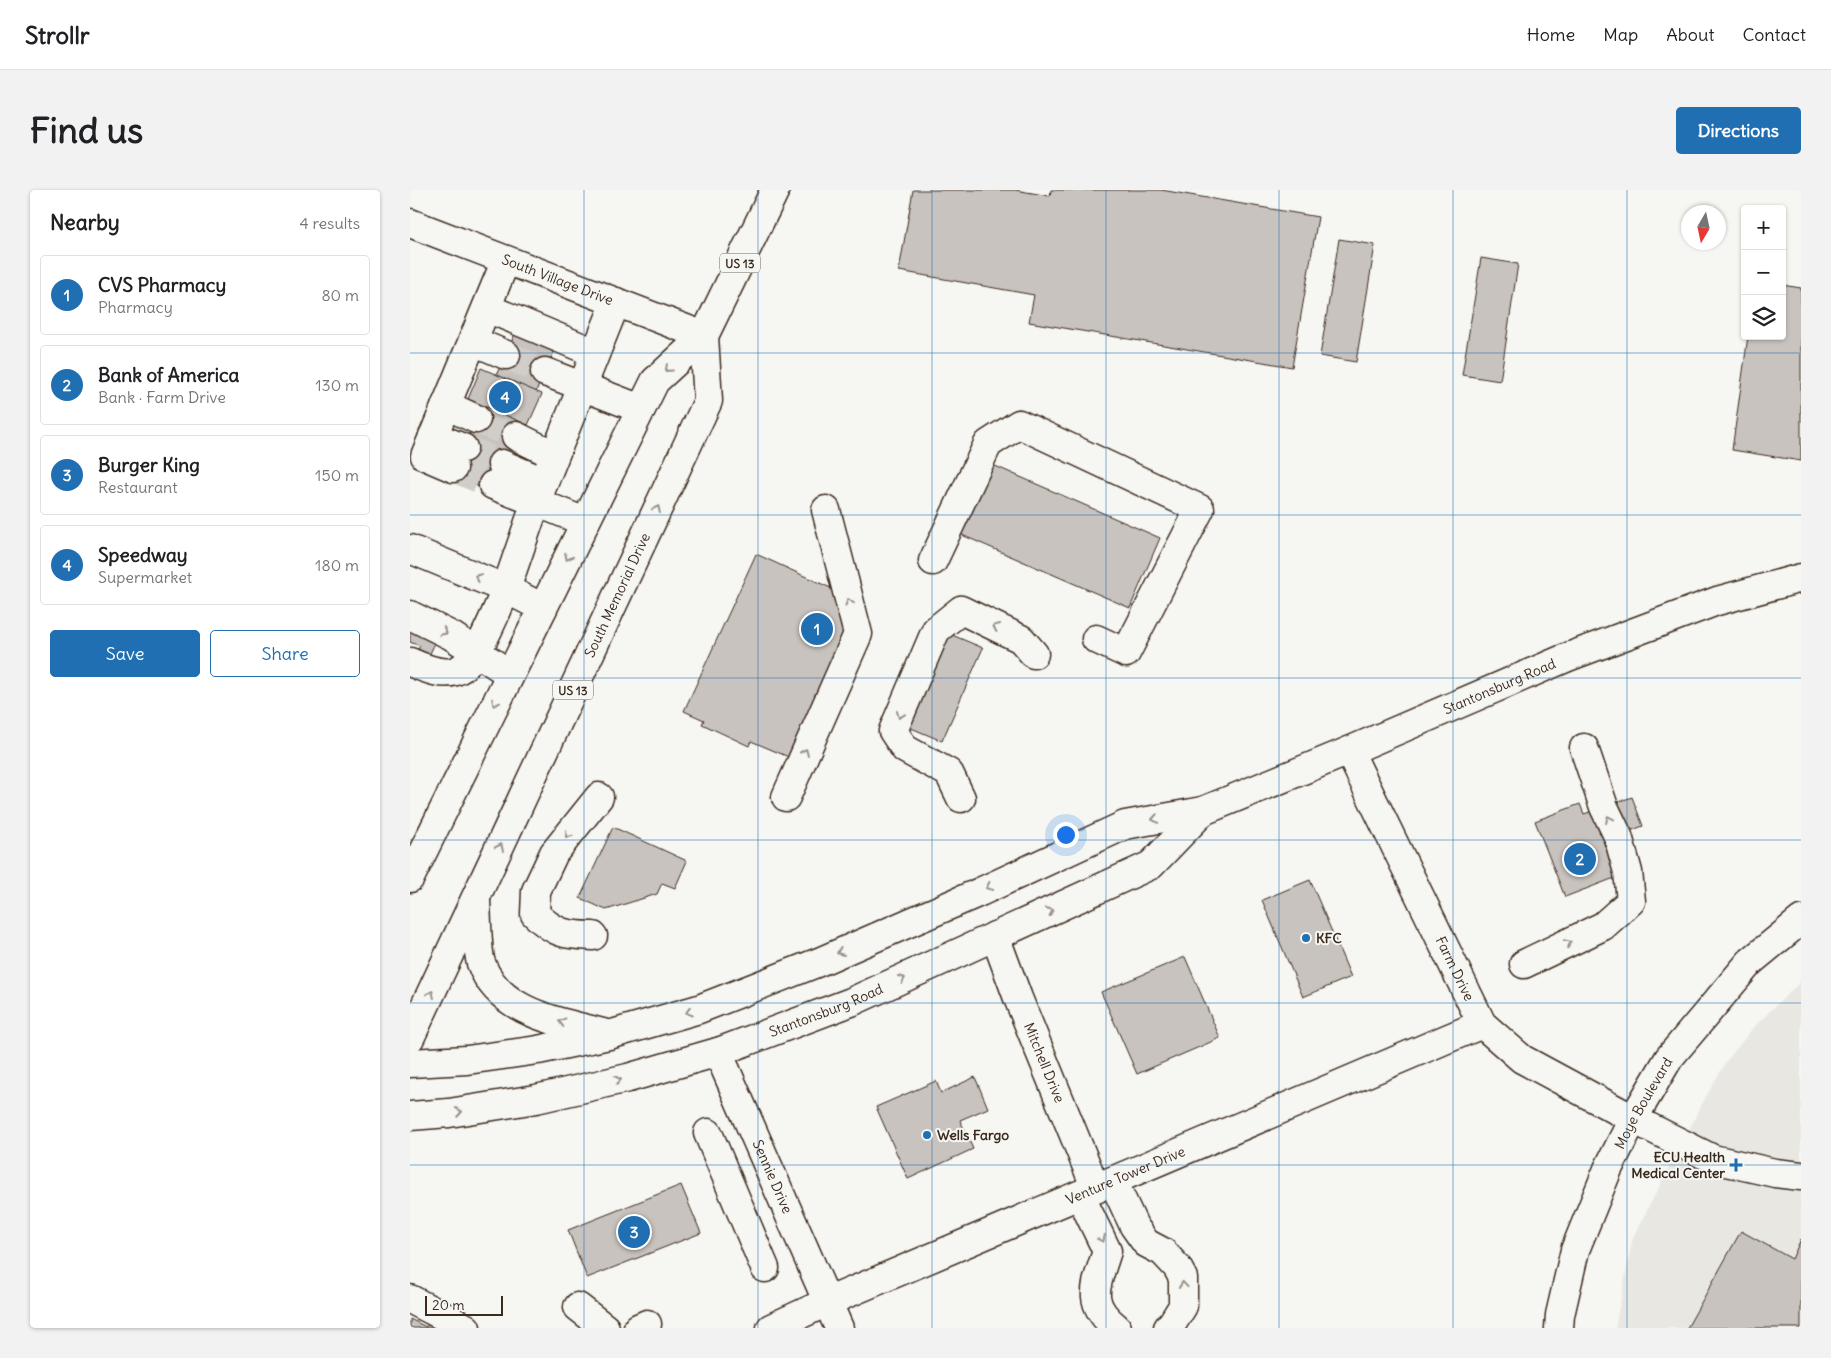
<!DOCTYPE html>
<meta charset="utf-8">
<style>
body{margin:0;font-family:Delius,sans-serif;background:#f2f2f2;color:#202124}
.controls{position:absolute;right:15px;top:15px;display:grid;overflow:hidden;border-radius:5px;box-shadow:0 1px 4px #0004}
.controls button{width:45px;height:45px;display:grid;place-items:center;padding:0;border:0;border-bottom:1px solid #e0e0e0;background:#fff;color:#202124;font:25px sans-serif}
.compass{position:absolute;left:1271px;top:15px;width:45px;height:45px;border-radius:50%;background:#fff;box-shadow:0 1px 4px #0004;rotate:189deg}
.scale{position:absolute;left:15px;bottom:12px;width:78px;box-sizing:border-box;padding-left:5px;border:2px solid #3b2a1e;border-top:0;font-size:14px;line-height:18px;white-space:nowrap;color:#3b2a1e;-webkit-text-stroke:4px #f6f6f2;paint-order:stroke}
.you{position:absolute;left:655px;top:644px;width:18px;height:18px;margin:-12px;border:4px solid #fff;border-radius:50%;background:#1a73e8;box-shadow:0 0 0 8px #1a73e833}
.badge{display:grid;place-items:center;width:32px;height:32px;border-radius:50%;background:#1f6fb2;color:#fff;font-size:16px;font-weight:700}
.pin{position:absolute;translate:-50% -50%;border:2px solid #fff;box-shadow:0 1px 5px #0006}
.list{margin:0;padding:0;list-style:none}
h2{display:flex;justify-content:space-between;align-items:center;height:65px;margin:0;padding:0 20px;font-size:21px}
h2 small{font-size:16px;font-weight:400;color:#757577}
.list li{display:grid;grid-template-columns:32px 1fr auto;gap:15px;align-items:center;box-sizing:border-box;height:80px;margin:0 10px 10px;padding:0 10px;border:1px solid #e0e0e0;border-radius:5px}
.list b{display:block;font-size:19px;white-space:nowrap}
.list p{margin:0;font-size:16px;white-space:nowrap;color:#757577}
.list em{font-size:16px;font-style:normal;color:#757577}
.actions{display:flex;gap:10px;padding:15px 20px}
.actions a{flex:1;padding:11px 0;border:1px solid #1f6fb2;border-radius:5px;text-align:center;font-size:18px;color:#1f6fb2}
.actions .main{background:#1f6fb2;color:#fff}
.icon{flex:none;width:28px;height:28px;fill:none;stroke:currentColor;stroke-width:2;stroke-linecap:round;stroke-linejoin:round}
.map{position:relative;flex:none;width:1391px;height:1138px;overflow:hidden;border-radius:5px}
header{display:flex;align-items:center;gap:30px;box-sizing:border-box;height:70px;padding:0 25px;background:#fff;border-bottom:1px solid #e0e0e0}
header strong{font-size:24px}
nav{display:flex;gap:28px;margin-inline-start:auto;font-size:18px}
.intro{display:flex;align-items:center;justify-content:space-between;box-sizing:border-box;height:120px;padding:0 30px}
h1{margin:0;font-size:35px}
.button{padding:12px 22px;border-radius:5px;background:#1f6fb2;color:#fff;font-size:18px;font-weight:700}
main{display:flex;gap:30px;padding:0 30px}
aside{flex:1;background:#fff;border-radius:5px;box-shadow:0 1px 4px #0004}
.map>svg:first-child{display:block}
.built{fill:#e8e7e2}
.building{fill:#c8c3be;stroke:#3b2a1e}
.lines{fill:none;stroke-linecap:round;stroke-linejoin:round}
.minor-tunnel{stroke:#d1cdc8;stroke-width:28;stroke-dasharray:28 14;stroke-linecap:butt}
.minor-casing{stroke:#3b2a1e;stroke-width:31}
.major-casing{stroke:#3b2a1e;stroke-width:31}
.minor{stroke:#f6f6f2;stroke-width:28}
.major{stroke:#f6f6f2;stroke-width:28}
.oneway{stroke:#989088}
.grid{fill:none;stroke:#1f6fb2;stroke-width:1;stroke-opacity:0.55}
.poi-dot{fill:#1f6fb2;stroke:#f6f6f2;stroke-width:2}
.labels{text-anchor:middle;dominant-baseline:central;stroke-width:4;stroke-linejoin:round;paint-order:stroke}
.shield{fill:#f6f6f2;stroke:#73675e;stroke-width:1}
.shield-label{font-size:12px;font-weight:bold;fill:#3b2a1e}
.street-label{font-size:14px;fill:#3b2a1e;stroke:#f6f6f2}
.poi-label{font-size:14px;font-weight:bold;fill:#3b2a1e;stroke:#f6f6f2;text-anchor:start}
</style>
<header>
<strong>Strollr</strong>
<nav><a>Home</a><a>Map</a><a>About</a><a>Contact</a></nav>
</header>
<div class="intro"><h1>Find us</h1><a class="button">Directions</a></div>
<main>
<aside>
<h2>Nearby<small>4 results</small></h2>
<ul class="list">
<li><span class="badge">1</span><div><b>CVS Pharmacy</b><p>Pharmacy</p></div><em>80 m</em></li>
<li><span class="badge">2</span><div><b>Bank of America</b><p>Bank · Farm Drive</p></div><em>130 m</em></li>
<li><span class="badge">3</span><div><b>Burger King</b><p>Restaurant</p></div><em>150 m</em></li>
<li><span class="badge">4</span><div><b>Speedway</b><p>Supermarket</p></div><em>180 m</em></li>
</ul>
<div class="actions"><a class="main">Save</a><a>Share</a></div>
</aside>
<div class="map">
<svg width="1391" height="1138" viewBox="0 0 1391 1138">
<rect width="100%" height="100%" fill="#f6f6f2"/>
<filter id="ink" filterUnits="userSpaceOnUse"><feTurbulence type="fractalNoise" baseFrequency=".02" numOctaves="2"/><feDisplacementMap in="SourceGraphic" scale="10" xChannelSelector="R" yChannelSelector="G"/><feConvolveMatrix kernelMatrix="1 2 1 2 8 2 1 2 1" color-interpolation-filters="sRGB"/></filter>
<g filter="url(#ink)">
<path class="built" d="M1391 791V1138H1205L1223 1047 1298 903 1316 872 1343 838Z"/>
<g class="building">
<path d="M503 0H605L640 6 641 0H751L908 27 882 177 619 132 624 105 489 81Z"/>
<path d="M929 49 965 55 946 172 910 166Z"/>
<path d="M1071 68 1108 74 1090 191 1052 185Z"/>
<path d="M1372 95 1391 98V271L1322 260 1338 146H1372Z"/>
<path d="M105 144 144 162 80 302 41 284Z"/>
<path d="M71 178 132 204 118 235 58 209Z"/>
<path d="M576 272 750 348 720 418 545 342Z"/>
<path d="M346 364 425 400 438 441 381 568 341 551 339 556 292 534 294 530 274 521Z"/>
<path d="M0 435 29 444 18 468 6 463 10 456 0 452Z"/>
<path d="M535 442 573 458 532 551 494 535Z"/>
<path d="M1222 607 1233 636 1193 651 1207 687 1155 707 1125 631 1170 614 1174 624Z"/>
<path d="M203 637 277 671 265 698 252 693 247 704 196 720 170 708Z"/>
<path d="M900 690 941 787 893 807 852 710Z"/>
<path d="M775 767 810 848 727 884 691 802Z"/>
<path d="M565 887 578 918 550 930 563 959 498 989 466 917 526 891 531 903Z"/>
<path d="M271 995 291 1043 177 1088 158 1040Z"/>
<path d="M1331 1041 1382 1069 1391 1049V1138H1277Z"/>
<path d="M23 1127 45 1138H0V1129L16 1137Z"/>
</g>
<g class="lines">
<g class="minor-tunnel">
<path d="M96 165 135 182"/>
<path d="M66 229 106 246"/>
<path d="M53 258 92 274"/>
<path d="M43 278 83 295"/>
</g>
<g class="minor-casing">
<g id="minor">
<path id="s1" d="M0 33 294 146"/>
<path d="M77 118 185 163"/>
<path d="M63 151 96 165"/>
<path d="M135 182 231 219"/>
<path d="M36 215 66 229"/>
<path d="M23 246 53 258"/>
<path d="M106 246 144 265"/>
<path d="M92 274 134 292"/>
<path d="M43 278 15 266 96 70"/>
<path d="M83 295 126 312 206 112"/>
<path d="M0 359 96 399C89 416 82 432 74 448 54 487 40 490 0 472"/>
<path d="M523 371 578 254 609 234 790 319 716 463 686 449"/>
<path d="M133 418 96 399 126 312 175 332"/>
<path d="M0 425 42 446 100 484"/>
<path id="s2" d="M939 561 1072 834 1112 869 1223 929 1303 969 1365 983 1391 986"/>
<path d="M376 607 448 444 416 320"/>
<path d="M551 608 539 583 495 559 483 541 526 440 551 420 611 449 624 464"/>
<path d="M183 746C155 745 146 744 125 724L126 701 144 663 189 607"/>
<path id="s3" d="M585 746 608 808 686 999"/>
<path d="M1114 774 1193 736 1221 711 1218 682 1208 646 1194 617 1174 558"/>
<path id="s4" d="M308 862 429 1138"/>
<path d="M298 943 355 1078"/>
<path d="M703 991 724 1036 736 1053 753 1062 767 1077 773 1088V1116L763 1132 758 1138"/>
<path d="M670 1005 697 1061C687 1094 674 1112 707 1138"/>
<path d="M0 1109 56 1138"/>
<path d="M168 1117 195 1138"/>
<path d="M228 1138 237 1134"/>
<path id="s5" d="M361 1138 417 1112 1072 834"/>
<path id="s6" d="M1149 1138 1150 1125 1165 1060 1198 979 1223 929 1259 868 1340 772 1391 730"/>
</g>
</g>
<g class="major-casing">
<g id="major">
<path d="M0 688 245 191 294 146 365 0"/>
<path d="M66 711C67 726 67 761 71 773 89 823 147 831 193 843"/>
<path id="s7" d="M0 848 298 211 294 146"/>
<path id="s8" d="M0 873 57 870 128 860 199 845 289 819 409 772 570 702 715 635 793 621 939 561 1158 467 1307 411 1391 388"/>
<path id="s9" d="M0 926 39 923 126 909 218 888 308 862 441 812 741 675 793 621"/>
</g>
</g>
<use href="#minor" class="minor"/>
<use href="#major" class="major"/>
</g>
<defs><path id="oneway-chevron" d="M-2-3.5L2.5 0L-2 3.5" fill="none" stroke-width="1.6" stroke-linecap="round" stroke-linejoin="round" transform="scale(1.25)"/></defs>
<g class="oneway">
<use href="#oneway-chevron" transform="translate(258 179) rotate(138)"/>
<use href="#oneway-chevron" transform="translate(247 319) rotate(-65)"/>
<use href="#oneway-chevron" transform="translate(158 367) rotate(116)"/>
<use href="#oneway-chevron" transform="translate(68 387) rotate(-157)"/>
<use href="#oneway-chevron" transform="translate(439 412) rotate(-105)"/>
<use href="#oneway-chevron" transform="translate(586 437) rotate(-155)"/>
<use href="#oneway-chevron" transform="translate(34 442) rotate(27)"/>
<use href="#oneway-chevron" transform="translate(85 513) rotate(116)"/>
<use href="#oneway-chevron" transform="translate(490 525) rotate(113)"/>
<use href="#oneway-chevron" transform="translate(395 562) rotate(-66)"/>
<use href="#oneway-chevron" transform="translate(745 629) rotate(170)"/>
<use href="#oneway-chevron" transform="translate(1199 629) rotate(-115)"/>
<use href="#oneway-chevron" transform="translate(158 645) rotate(129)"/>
<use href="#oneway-chevron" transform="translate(90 657) rotate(-65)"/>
<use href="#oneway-chevron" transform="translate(579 697) rotate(155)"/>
<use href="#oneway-chevron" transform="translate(640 721) rotate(-25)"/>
<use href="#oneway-chevron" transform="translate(1158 753) rotate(-26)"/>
<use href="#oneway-chevron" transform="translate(430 762) rotate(157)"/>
<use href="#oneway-chevron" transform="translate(492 789) rotate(-25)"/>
<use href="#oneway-chevron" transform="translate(21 804) rotate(-65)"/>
<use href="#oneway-chevron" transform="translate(279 822) rotate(164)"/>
<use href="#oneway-chevron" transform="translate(152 832) rotate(-165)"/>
<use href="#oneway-chevron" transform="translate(208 890) rotate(-12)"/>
<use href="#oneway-chevron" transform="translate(49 922) rotate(-9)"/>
<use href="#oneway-chevron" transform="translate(692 1049) rotate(64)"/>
<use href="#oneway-chevron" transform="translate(773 1095) rotate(-95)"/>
</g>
</g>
<path class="grid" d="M174 0V1138M348 0V1138M522 0V1138M696 0V1138M869 0V1138M1043 0V1138M1217 0V1138M0 163H1391M0 325H1391M0 488H1391M0 650H1391M0 813H1391M0 975H1391"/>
<g class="poi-dot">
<circle cx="896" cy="748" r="5"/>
<circle cx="517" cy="945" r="5"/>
<path d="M1323.5 967.5h5v5h5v5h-5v5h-5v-5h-5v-5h5z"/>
</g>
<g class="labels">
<g class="shield">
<rect x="310" y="63.5" width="40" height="19" rx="4"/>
<rect x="143" y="490.5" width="40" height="19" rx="4"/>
</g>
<g class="shield-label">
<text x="330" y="73">US 13</text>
<text x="163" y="500">US 13</text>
</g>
<g class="street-label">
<text stroke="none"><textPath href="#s1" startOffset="158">South Village Drive</textPath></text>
<text stroke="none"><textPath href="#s7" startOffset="489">South Memorial Drive</textPath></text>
<text stroke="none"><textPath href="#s8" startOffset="1160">Stantonsburg Road</textPath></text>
<text stroke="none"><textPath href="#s2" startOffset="242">Farm Drive</textPath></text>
<text stroke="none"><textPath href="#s9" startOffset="431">Stantonsburg Road</textPath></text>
<text stroke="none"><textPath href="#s3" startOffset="136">Mitchell Drive</textPath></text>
<text stroke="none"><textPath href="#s6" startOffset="242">Moye Boulevard</textPath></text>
<text stroke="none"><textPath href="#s5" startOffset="386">Venture Tower Drive</textPath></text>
<text stroke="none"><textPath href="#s4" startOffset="136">Sennie Drive</textPath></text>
</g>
<g class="poi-label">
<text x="906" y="748">KFC</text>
<text x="527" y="945">Wells Fargo</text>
<text x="1315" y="967" text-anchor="end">ECU Health<tspan x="1315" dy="16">Medical Center</tspan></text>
</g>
</g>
</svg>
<div class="controls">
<button>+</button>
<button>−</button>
<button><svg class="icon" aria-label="layers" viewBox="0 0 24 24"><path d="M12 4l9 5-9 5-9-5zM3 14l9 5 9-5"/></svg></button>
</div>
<svg class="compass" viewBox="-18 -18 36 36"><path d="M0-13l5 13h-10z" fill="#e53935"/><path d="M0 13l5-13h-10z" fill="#757577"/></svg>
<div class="scale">20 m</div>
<div class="you"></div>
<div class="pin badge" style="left:407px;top:439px">1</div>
<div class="pin badge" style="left:1170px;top:669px">2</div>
<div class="pin badge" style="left:224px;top:1042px">3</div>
<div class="pin badge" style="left:95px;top:207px">4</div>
</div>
</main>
